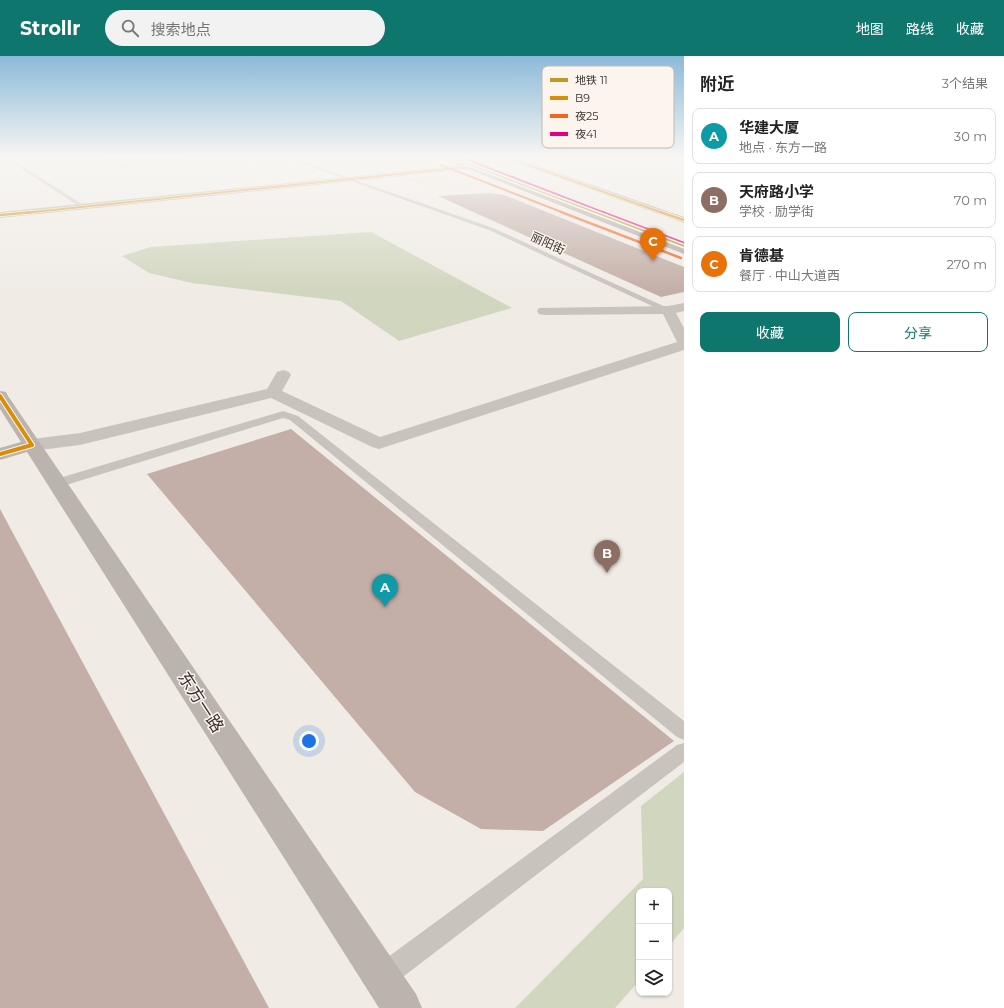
<!DOCTYPE html>
<html lang="zh">
<meta charset="utf-8">
<style>
body{margin:0;font-family:Montserrat,"Noto Sans SC",sans-serif;background:#f2f2f2;color:#222}
.controls{position:absolute;right:12px;bottom:12px;display:grid;overflow:hidden;border-radius:8px;box-shadow:0 1px 3px #0004}
.controls button{width:36px;height:36px;display:grid;place-items:center;padding:0;border:0;border-bottom:1px solid #e0e0e0;background:#fff;color:#222;font:20px sans-serif}
.you{position:absolute;left:309px;top:685px;width:14px;height:14px;margin:-10px;border:3px solid #fff;border-radius:50%;background:#1a73e8;box-shadow:0 0 0 6px #1a73e833}
.badge{display:grid;place-items:center;width:26px;height:26px;border-radius:50%;background:#0f766e;color:#fff;font-size:13px;font-weight:700}
.pin{position:absolute;translate:-50% -33px;filter:drop-shadow(0 1px 2px #0008)}
.pin::after{content:'';position:absolute;top:21px;width:14px;height:12px;background:inherit;clip-path:polygon(0 0,100% 0,50% 100%)}
.list{margin:0;padding:0;list-style:none}
h2{display:flex;justify-content:space-between;align-items:center;height:52px;margin:0;padding:0 16px;font-size:17px}
h2 small{font-size:13px;font-weight:400;color:#767676}
.list li{display:grid;grid-template-columns:26px 1fr auto;gap:12px;align-items:center;box-sizing:border-box;height:56px;margin:0 8px 8px;padding:0 8px;border:1px solid #e0e0e0;border-radius:8px}
.list b{display:block;font-size:15px;white-space:nowrap}
.list p{margin:0;font-size:13px;white-space:nowrap;color:#767676}
.list em{font-size:13px;font-style:normal;color:#767676}
.actions{display:flex;gap:8px;padding:12px 16px}
.actions a{flex:1;padding:9px 0;border:1px solid #0f766e;border-radius:8px;text-align:center;font-size:14px;color:#0f766e}
.actions .main{background:#0f766e;color:#fff}
.icon{flex:none;width:22px;height:22px;fill:none;stroke:currentColor;stroke-width:2;stroke-linecap:round;stroke-linejoin:round}
.map{position:relative;flex:none;width:684px;height:952px;overflow:hidden}
header{display:flex;align-items:center;gap:24px;box-sizing:border-box;height:56px;padding:0 20px;background:#0f766e;color:#fff}
header strong{font-size:19px}
nav{display:flex;gap:22px;margin-inline-start:auto;font-size:14px}
.search{width:280px;height:36px;background:#f2f2f2;display:flex;align-items:center;gap:10px;box-sizing:border-box;padding:0 14px;border-radius:22px;color:#767676;font-size:15px}
main{display:flex}
aside{flex:1;background:#fff}
.map>svg:first-child{display:block}
.green{fill:#d1d6bf}
.plaza{fill:#eee3d5}
.building{fill:#c3afa7}
.lines{fill:none;stroke-linecap:round;stroke-linejoin:round}
.lane{fill:#c9c3be;fill-rule:evenodd}
.street{fill:#c9c3be;fill-rule:evenodd}
.secondary{fill:#bab3ae;fill-rule:evenodd}
.highway{fill:#afaaa4;fill-rule:evenodd}
.bus-1-far2-casing{stroke:#fbf5ee;stroke-width:3}
.bus-1-far1-casing{stroke:#fbf5ee;stroke-width:4}
.bus-1-casing{stroke:#fbf5ee;stroke-width:6}
.bus-2-far1-casing{stroke:#fbf5ee;stroke-width:3}
.bus-2-casing{stroke:#fbf5ee;stroke-width:4}
.bus-3-far1-casing{stroke:#fbf5ee;stroke-width:3}
.bus-3-casing{stroke:#fbf5ee;stroke-width:4}
.bus-1-far2{stroke:#d88e09;stroke-width:2}
.bus-1-far1{stroke:#d88e09;stroke-width:2.5}
.bus-1{stroke:#d88e09;stroke-width:4}
.bus-2-far1{stroke:#f26522;stroke-width:2}
.bus-2{stroke:#f26522;stroke-width:2.5}
.bus-3-far1{stroke:#e5007d;stroke-width:2}
.bus-3{stroke:#e5007d;stroke-width:2.5}
.metro-1-casing{stroke:#fbf5ee;stroke-width:3}
.metro-1{fill:#c19827;fill-rule:evenodd}
.labels{text-anchor:middle;dominant-baseline:central;stroke-width:3;stroke-linejoin:round;paint-order:stroke}
.far-street-label{font-size:12px;fill:#3b302b;stroke:#fbf5ee}
.near-street-label{font-size:17px;fill:#3b302b;stroke:#fbf5ee}
.key{fill:#fbf5ee;stroke:#c1bab4;stroke-width:1}
.key-label{font-size:11px;fill:#3b302b}
</style>
<header>
<strong>Strollr</strong>
<div class="search"><svg class="icon" aria-label="search" viewBox="0 0 24 24"><circle cx="10" cy="10" r="6"/><path d="M15 15l6 6"/></svg>搜索地点</div>
<nav><a>地图</a><a>路线</a><a>收藏</a></nav>
</header>
<main>
<div class="map">
<svg width="684" height="952" viewBox="0 0 684 952">
<rect width="100%" height="100%" fill="#f0ebe5"/>
<g class="green">
<path d="M100 102H202L120 112Z"/>
<path d="M371 176 512 252 399 285 341 245 192 227 149 217 122 200 151 191Z"/>
<path d="M684 716V872L669 890V835H639V925L615 952H515L643 823 641 750Z"/>
</g>
<path class="plaza" d="M440 119 474 132 437 136 404 123Z"/>
<g class="building">
<path d="M489 137 504 139 684 211V236L661 241 438 140Z"/>
<path d="M291 373 674 685 543 775 481 773 415 736 147 418Z"/>
<path d="M0 453 269 952H0Z"/>
</g>
<g class="lines">
<g class="lane">
<path d="M5 102H10L85 150 80 151Z"/>
<path d="M286 102H292L493 172 672 254 668 257 665 256 489 174Z"/>
<path d="M283 355 298 360 684 665V684L677 681 290 364 283 362 63 430H53L52 427 53 424Z"/>
<path d="M684 687V706L391 930 382 933 373 930 370 921 373 912 677 689Z"/>
</g>
<path class="street" d="M684 247V255L676 257 684 272V294L379 393 372 391 271 342 80 389 32 395 25 393 23 389 25 385 32 383 80 377 267 333 277 316 283 314 289 316 291 319 282 335 380 381 677 286 663 258 544 259 539 258 537 255 539 252 668 250Z"/>
<g class="secondary">
<path d="M466 109H469V113L0 162V156Z"/>
<path d="M0 335 6 336 8 340 416 938 422 952H379L27 396 0 404V392L21 386 0 353Z"/>
</g>
<g class="highway">
<path d="M440 102H451L684 191V198Z"/>
<path d="M504 102H515L684 161V167Z"/>
</g>
<g class="bus-1-far2-casing">
<g id="bus-1-far2">
<path d="M508 102 663 157"/>
<path d="M24 157 466 111"/>
</g>
</g>
<g class="bus-1-far1-casing">
<g id="bus-1-far1">
<path d="M660 156 684 164"/>
<path d="M0 159 34 156"/>
</g>
</g>
<g class="bus-1-casing">
<path id="bus-1" d="M0 340 32 389 0 398"/>
</g>
<g class="bus-2-far1-casing">
<path id="bus-2-far1" d="M441 109 564 157"/>
</g>
<g class="bus-2-casing">
<path id="bus-2" d="M561 156 681 202"/>
</g>
<g class="bus-3-far1-casing">
<path id="bus-3-far1" d="M463 102 605 157"/>
</g>
<g class="bus-3-casing">
<path id="bus-3" d="M602 156 684 187"/>
</g>
<use href="#bus-1-far2" class="bus-1-far2"/>
<use href="#bus-1-far1" class="bus-1-far1"/>
<use href="#bus-1" class="bus-1"/>
<use href="#bus-2-far1" class="bus-2-far1"/>
<use href="#bus-2" class="bus-2"/>
<use href="#bus-3-far1" class="bus-3-far1"/>
<use href="#bus-3" class="bus-3"/>
<g class="metro-1-casing">
<path id="metro-1" d="M451 102H454L684 189V191Z"/>
</g>
<use href="#metro-1" class="metro-1"/>
</g>
<linearGradient id="sky" x2="0" y2="1"><stop stop-color="#8bbad8"/><stop offset="0.43" stop-color="#f8f6f3"/><stop offset="1" stop-color="#f8f6f3" stop-opacity="0"/></linearGradient>
<rect width="684" height="235" fill="url(#sky)"/>
<g class="labels">
<g class="far-street-label">
<text transform="translate(548 187) rotate(25)">丽阳街</text>
</g>
<g class="near-street-label">
<text transform="translate(201 646) rotate(57)">东方一路</text>
</g>
</g>
<rect x="542" y="10" width="132" height="82" rx="6" class="key"/>
<rect x="550" y="22" width="18" height="4" fill="#c19827"/>
<rect x="550" y="40" width="18" height="4" fill="#d88e09"/>
<rect x="550" y="58" width="18" height="4" fill="#f26522"/>
<rect x="550" y="76" width="18" height="4" fill="#e5007d"/>
<g class="key-label">
<text x="575" y="28">地铁 11</text>
<text x="575" y="46">B9</text>
<text x="575" y="64">夜25</text>
<text x="575" y="82">夜41</text>
</g>
</svg>
<div class="controls">
<button>+</button>
<button>−</button>
<button><svg class="icon" aria-label="layers" viewBox="0 0 24 24"><path d="M12 4l9 5-9 5-9-5zM3 14l9 5 9-5"/></svg></button>
</div>
<div class="you"></div>
<div class="pin badge" style="left:385px;top:551px;background:#0f9aa8">A</div>
<div class="pin badge" style="left:607px;top:517px;background:#8d6e63">B</div>
<div class="pin badge" style="left:653px;top:205px;background:#e8710a">C</div>
</div>
<aside>
<h2>附近<small>3个结果</small></h2>
<ul class="list">
<li><span class="badge" style="background:#0f9aa8">A</span><div><b>华建大厦</b><p>地点 · 东方一路</p></div><em>30 m</em></li>
<li><span class="badge" style="background:#8d6e63">B</span><div><b>天府路小学</b><p>学校 · 励学街</p></div><em>70 m</em></li>
<li><span class="badge" style="background:#e8710a">C</span><div><b>肯德基</b><p>餐厅 · 中山大道西</p></div><em>270 m</em></li>
</ul>
<div class="actions"><a class="main">收藏</a><a>分享</a></div>
</aside>
</main>
